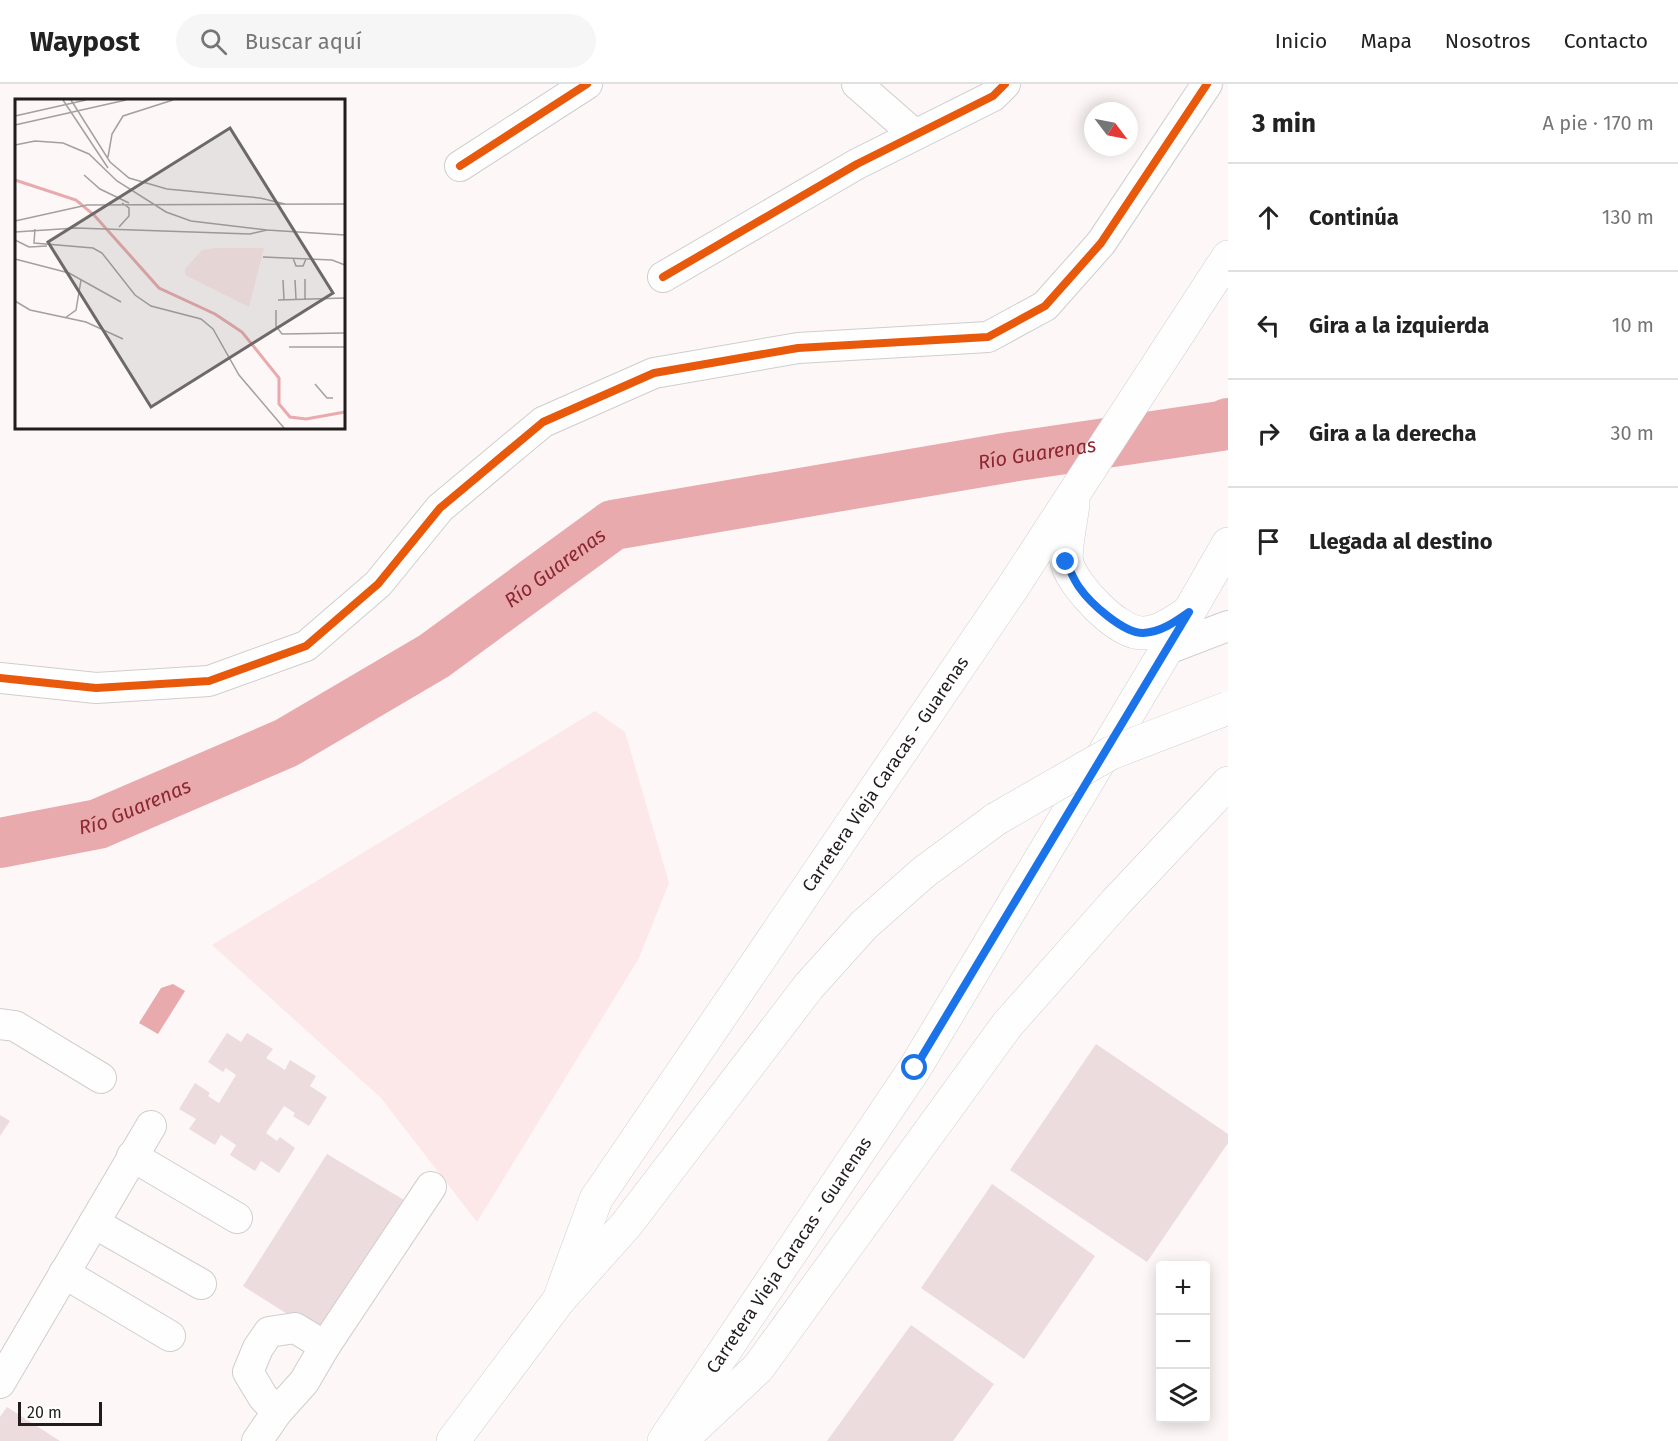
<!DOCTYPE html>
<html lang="es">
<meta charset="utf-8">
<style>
body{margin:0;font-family:"Fira Sans",sans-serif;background:#f6f6f6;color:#222}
.controls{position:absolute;right:18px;bottom:18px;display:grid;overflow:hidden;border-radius:6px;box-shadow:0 3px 15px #0003}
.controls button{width:54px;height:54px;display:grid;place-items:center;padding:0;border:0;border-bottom:2px solid #e0e0e0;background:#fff;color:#222;font:30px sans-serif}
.compass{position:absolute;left:1084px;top:18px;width:54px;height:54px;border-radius:50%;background:#fff;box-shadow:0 3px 15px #0003;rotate:122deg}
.scale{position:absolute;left:18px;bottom:15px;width:84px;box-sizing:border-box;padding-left:6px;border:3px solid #211d1d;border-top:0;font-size:16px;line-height:21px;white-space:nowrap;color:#211d1d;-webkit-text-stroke:4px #fff;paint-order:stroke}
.stop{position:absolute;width:18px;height:18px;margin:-14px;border:4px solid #1a73e8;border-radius:50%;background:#fff}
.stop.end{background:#1a73e8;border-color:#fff;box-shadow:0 2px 6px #0008}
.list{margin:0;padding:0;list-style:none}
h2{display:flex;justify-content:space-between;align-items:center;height:78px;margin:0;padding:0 24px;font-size:26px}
h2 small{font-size:20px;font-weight:400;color:#767676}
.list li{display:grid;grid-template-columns:39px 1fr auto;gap:18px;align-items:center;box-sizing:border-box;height:108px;padding:0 24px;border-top:2px solid #e0e0e0}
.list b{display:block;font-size:22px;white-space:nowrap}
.list em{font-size:20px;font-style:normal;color:#767676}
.icon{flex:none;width:33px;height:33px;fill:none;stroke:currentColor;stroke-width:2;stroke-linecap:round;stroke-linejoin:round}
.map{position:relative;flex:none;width:1228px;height:1357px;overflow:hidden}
header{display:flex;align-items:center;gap:36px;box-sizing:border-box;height:84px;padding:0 30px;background:#fff;border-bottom:2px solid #e0e0e0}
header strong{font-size:28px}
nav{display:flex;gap:33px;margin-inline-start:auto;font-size:21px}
.search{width:420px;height:54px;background:#f6f6f6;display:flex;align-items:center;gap:15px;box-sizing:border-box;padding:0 21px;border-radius:33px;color:#767676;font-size:22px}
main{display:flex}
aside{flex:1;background:#fff}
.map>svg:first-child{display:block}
.green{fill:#fce8e8}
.water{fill:#e8aaac}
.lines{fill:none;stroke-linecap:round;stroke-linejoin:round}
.river{stroke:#e8aaac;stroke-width:50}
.building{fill:#eddcdd}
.minor-casing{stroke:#d1cdcd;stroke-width:32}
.major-casing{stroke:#d1cdcd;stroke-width:34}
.highway-casing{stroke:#d1cdcd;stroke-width:34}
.minor{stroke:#fffefe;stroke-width:30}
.major{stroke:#fffefe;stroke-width:33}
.highway{stroke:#fffefe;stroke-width:33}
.highway-bridge-casing{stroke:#d1cdcd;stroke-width:34;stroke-linecap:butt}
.highway-bridge{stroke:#fffefe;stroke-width:33}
.cycleway-casing{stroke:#fff;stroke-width:11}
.cycleway{stroke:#e8590c;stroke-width:8}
.route{stroke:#1a73e8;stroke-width:8}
.labels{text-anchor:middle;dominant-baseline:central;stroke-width:5;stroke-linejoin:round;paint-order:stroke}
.street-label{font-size:18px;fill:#211d1d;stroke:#fff}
.water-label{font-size:20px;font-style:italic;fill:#8b2632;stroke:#fff}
.inset-river{fill:none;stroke:#e8aaac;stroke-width:3}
.inset-road{fill:none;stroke:#a5a0a0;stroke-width:1.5}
.view{fill:#6e6969;fill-opacity:0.15;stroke:#6e6969;stroke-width:3}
.inset-edge{fill:none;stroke:#211d1d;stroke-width:3}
</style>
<header>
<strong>Waypost</strong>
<div class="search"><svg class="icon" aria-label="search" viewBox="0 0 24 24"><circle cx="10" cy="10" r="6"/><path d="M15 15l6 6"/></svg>Buscar aquí</div>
<nav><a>Inicio</a><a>Mapa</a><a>Nosotros</a><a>Contacto</a></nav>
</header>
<main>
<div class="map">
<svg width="1228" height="1357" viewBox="0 0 1228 1357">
<rect width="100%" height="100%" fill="#fdf7f7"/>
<path class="green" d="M595 627 625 648 669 799 639 874 477 1138 381 1014 212 861Z"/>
<path class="water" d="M173 900 185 907 158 950 139 939 161 904Z"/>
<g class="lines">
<path class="river" id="s1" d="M0 759 98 740 286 659 434 572 613 441 1011 373 1221 342 1228 339"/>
</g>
<g class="building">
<path d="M227 949 241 958 247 949 273 965 266 974 285 986 290 976 316 992 310 1002 327 1013 309 1042 293 1032 295 1029 284 1022 266 1049 277 1057 280 1053 295 1064 279 1089 261 1077 255 1087 230 1071 236 1061 221 1051 215 1061 189 1045 196 1035 179 1025 195 999 210 1009 208 1012 219 1019 236 991 226 984 223 988 208 978Z"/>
<path d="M1096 960 1228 1050V1059L1147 1178 1010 1086Z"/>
<path d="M0 1031 10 1037 0 1052Z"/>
<path d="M327 1070 404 1116 319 1250 243 1202Z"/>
<path d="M992 1100 1095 1172 1024 1275 921 1204Z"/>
<path d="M911 1241 994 1300 953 1357H827Z"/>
<path d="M7 1323 60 1357H0V1333Z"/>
</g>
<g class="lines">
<g class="minor-casing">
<g id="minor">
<path d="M857 0 914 50"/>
<path d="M460 82 587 0"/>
<path d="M663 193 857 80 993 12 1005 0"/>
<path d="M1165 566 1228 542"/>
<path d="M0 594 96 604 209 597 306 562 378 500 440 424 543 338 654 289 798 264 988 253 1045 222 1101 159 1207 0"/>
<path d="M0 940 15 942 101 994"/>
<path d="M132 1072 237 1134"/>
<path d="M94 1139 201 1200"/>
<path d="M64 1189 170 1252"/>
<path d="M0 1299 151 1042"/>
<path d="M277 1328 263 1313 248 1288 258 1264 269 1248 295 1244 325 1262"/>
<path d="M257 1357 277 1328 304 1298 325 1262 431 1103"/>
</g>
</g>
<g class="major-casing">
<g id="major">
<path d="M1073 419C1072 432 1064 468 1067 479 1073 502 1118 550 1143 549 1161 548 1174 538 1189 528"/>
<path id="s2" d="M453 1357 559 1216 596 1115 1013 503 1228 173"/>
<path id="s3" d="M664 1357 915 984 1189 528 1228 460"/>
</g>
</g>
<g class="highway-casing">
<g id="highway">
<path d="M559 1216 626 1141 809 902 864 841 924 788 996 735"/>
<path d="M680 1357 758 1284 1007 941 1116 818 1228 699"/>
</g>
</g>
<use href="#minor" class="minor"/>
<use href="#major" class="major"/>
<use href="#highway" class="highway"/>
<g class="highway-bridge-casing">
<path id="highway-bridge" d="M996 735 1111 669 1228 624"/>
</g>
<use href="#highway-bridge" class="highway-bridge"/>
<g class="cycleway-casing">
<g id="cycleway">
<path d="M460 82 587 0"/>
<path d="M663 193 857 80 993 12 1005 0"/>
<path d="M0 594 96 604 209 597 306 562 378 500 440 424 543 338 654 289 798 264 988 253 1045 222 1101 159 1207 0"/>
</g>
</g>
<use href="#cycleway" class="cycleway"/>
</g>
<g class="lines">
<path class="route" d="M915 984 1189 528C1175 538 1161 548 1143 549 1123 549 1090 519 1079 503 1074 496 1070 486 1066 478"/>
</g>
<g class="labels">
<g class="street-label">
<text stroke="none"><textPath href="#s2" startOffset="798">Carretera Vieja Caracas - Guarenas</textPath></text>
<text stroke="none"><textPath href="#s3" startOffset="224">Carretera Vieja Caracas - Guarenas</textPath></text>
</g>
<g class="water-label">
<text stroke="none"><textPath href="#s1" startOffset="1128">Río Guarenas</textPath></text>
<text stroke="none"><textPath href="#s1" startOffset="626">Río Guarenas</textPath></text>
<text stroke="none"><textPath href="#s1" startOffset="140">Río Guarenas</textPath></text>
</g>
</g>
<g transform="translate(15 15)">
<rect width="330" height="330" fill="#fdf7f7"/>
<path d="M200 149H249L234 208 170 176V170L187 151Z" fill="#fce8e8"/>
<path class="inset-river" d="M0 81 61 101 79 116 144 189 200 215 227 233 264 279V305L275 318 291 320 330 313"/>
<path class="inset-road" d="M48 1 93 69M56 1 95 63 114 79 152 90 245 99 270 105M0 17 71 1M0 26 111 1M0 46 20 42 48 44 74 55 102 82 151 113 176 122 252 131M93 58 97 35 108 17 158 1M69 76 85 90 114 104M0 122 72 106 330 105M104 128 114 117V109L107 104M20 130 19 144 78 149 87 154 120 196 136 207 186 220 198 230 224 276 269 329M0 133 61 129 235 135 252 131 330 136M0 141 14 148 32 147M248 158 317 161 330 166M278 159 281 167H288L291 160M0 160 54 174 106 203M290 180V200M268 181 269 201M280 181 281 200M263 201 330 199M0 202 15 211 71 223 108 240M261 211V227L267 235 330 234M50 219 61 211 66 181M274 248H330M300 285 312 299H318"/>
<path class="view" d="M215 29 318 194 136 308 33 143Z"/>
<rect width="330" height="330" class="inset-edge"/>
</g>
</svg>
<div class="controls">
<button>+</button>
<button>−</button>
<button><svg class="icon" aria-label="layers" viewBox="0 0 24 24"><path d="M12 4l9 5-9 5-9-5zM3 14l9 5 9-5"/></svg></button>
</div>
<svg class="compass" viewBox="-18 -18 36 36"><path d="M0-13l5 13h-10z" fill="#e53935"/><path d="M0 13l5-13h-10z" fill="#767676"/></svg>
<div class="scale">20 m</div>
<div class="stop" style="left:915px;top:984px"></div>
<div class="stop end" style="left:1066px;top:478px"></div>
</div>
<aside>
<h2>3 min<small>A pie · 170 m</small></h2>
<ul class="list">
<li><svg class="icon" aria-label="ahead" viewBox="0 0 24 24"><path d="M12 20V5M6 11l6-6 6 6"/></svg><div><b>Continúa</b></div><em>130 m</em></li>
<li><svg class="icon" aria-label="left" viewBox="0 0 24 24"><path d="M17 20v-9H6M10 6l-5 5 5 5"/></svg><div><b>Gira a la izquierda</b></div><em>10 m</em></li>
<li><svg class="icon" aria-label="right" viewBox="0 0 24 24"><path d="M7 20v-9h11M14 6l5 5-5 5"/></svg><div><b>Gira a la derecha</b></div><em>30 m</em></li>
<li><svg class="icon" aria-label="arrive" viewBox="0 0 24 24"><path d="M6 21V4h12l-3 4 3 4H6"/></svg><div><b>Llegada al destino</b></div></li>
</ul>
</aside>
</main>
